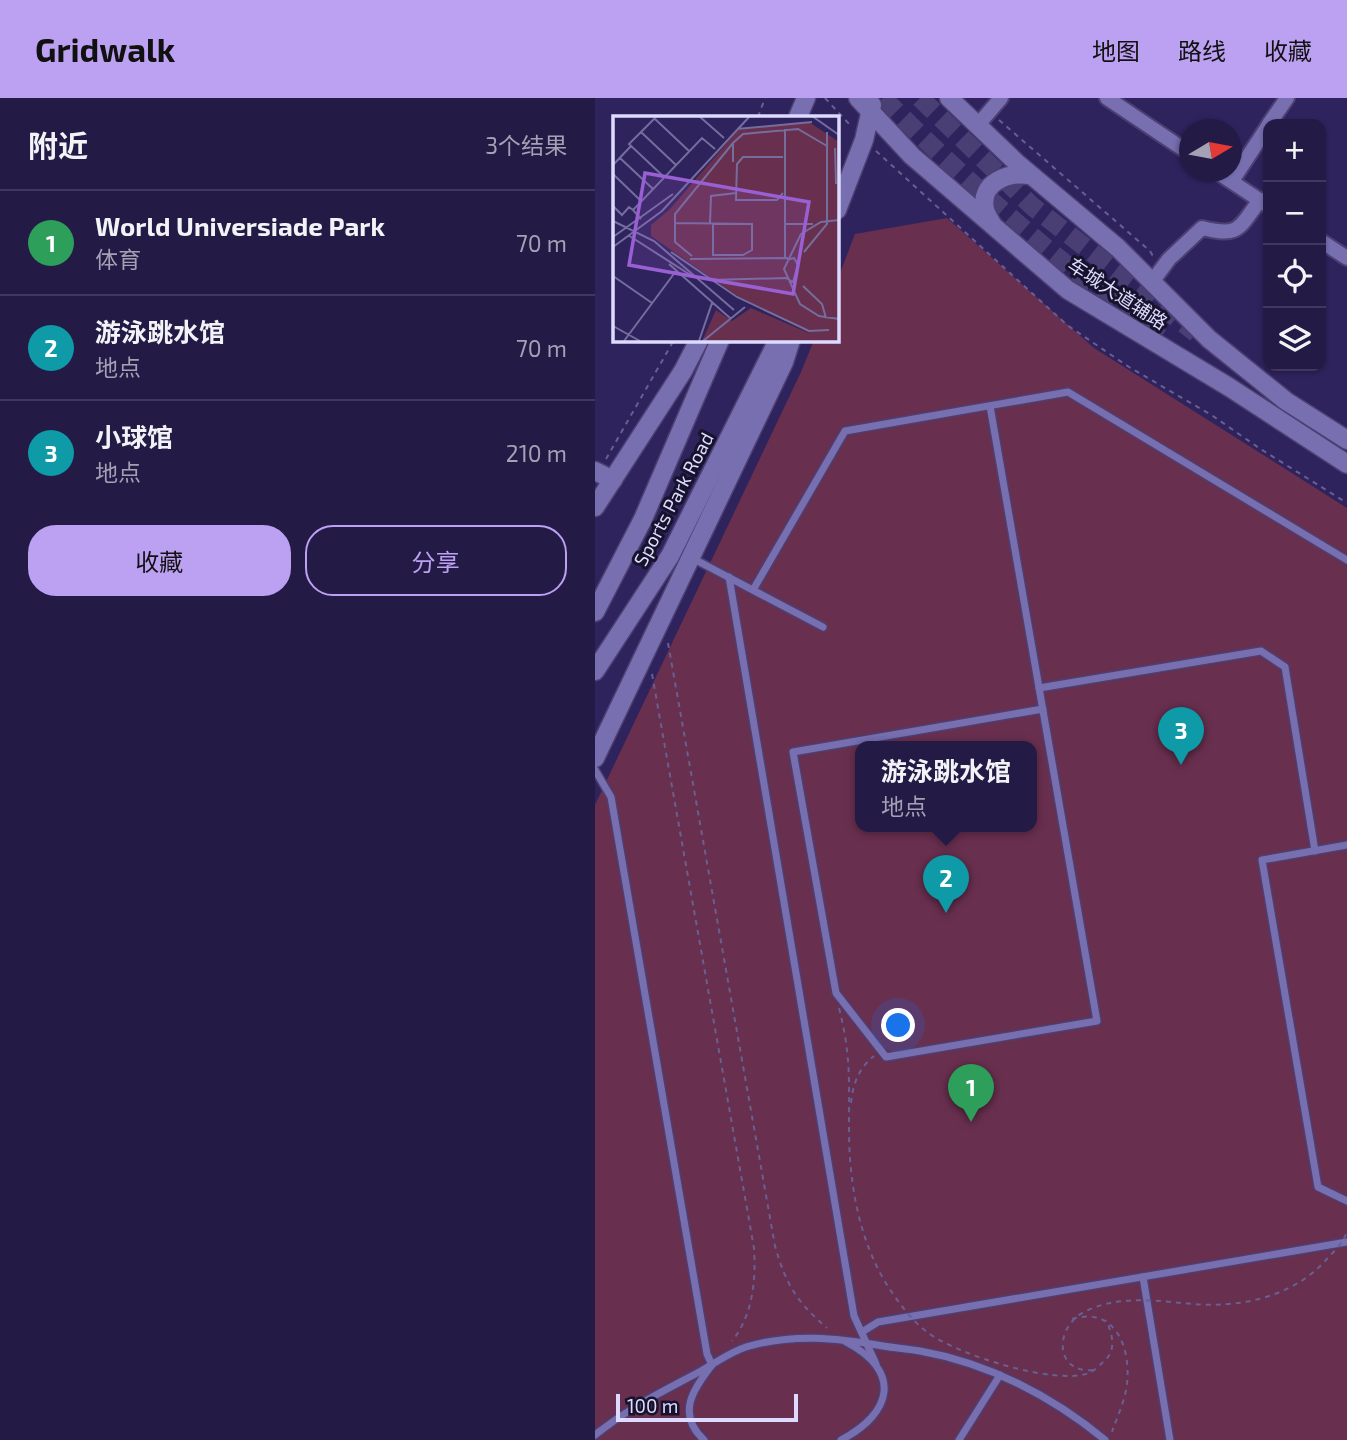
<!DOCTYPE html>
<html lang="zh">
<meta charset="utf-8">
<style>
body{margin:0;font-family:"Exo 2","Noto Sans SC",sans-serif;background:#2b234d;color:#f1f3f6}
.controls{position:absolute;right:21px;top:21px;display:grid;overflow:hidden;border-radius:14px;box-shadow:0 2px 5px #0004}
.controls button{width:63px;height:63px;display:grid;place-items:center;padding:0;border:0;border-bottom:2px solid #40385f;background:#231a46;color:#f1f3f6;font:35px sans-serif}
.compass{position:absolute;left:584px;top:21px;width:63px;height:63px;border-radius:50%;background:#231a46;box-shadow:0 2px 5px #0004;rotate:80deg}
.scale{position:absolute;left:21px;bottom:18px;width:182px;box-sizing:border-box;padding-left:7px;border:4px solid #dddbff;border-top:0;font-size:19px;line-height:24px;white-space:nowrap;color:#dddbff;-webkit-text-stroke:5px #17132c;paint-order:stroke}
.you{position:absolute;left:304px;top:928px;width:24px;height:24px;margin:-18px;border:5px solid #fff;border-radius:50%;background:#1a73e8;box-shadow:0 0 0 10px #1a73e833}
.badge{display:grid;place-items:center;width:46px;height:46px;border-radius:50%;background:#bca0f2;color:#fff;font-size:23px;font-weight:700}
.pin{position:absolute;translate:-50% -58px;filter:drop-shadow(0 2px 4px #0008)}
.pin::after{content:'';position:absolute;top:37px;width:24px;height:21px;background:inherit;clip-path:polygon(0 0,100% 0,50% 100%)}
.popup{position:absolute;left:260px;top:643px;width:182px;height:91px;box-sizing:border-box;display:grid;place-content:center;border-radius:14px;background:#231a46;filter:drop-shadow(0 2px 5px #0005);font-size:23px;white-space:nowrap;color:#a3a1b3}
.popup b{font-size:26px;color:#f1f3f6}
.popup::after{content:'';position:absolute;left:50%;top:100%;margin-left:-14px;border:14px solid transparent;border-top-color:#231a46}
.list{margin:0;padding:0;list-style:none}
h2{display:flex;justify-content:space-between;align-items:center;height:91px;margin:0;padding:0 28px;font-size:30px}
h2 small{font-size:23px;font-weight:400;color:#a3a1b3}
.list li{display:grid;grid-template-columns:46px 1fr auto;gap:21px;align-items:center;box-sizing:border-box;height:105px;padding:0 28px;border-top:2px solid #40385f}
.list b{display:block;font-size:26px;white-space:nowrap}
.list p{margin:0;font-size:23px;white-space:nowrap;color:#a3a1b3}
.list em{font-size:23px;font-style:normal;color:#a3a1b3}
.actions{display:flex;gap:14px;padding:21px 28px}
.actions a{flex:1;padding:16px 0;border:2px solid #bca0f2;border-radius:28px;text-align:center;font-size:24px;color:#bca0f2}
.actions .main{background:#bca0f2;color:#111}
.icon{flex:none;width:38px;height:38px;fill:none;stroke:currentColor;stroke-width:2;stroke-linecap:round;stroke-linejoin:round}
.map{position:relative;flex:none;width:752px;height:1342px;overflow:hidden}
header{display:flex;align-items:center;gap:42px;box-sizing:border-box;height:98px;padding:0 35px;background:#bca0f2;color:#111}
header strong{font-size:33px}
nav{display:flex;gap:38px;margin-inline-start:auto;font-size:24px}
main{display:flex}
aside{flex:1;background:#231a46}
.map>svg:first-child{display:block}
.green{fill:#692f4f;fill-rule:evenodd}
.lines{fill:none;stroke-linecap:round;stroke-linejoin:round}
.trunk-tunnel{stroke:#493f75;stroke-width:19;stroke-dasharray:19 10;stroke-linecap:butt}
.service-casing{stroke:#4c3f72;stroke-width:10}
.minor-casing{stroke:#4c3f72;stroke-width:18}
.tertiary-casing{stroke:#4c3f72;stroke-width:21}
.secondary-casing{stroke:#4c3f72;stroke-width:21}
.path{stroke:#685f92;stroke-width:2;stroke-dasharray:5 5;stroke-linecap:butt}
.service{stroke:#776fb0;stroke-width:7}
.minor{stroke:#776fb0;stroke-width:14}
.tertiary{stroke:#776fb0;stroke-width:18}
.secondary{stroke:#776fb0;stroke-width:18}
.path-bridge{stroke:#685f92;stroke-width:2;stroke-dasharray:5 5;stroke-linecap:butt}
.labels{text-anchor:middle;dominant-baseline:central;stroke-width:6;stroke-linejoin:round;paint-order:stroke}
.street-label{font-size:19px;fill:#dddbff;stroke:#17132c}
.inset-road{fill:none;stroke:#756d9e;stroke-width:2}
.view{fill:#9860d2;fill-opacity:0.15;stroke:#9860d2;stroke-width:3.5}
.inset-edge{fill:none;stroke:#dddbff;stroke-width:3.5}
</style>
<header>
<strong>Gridwalk</strong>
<nav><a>地图</a><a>路线</a><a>收藏</a></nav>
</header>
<main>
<aside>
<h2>附近<small>3个结果</small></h2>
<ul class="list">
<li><span class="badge" style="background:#2e9e5b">1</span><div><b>World Universiade Park</b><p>体育</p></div><em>70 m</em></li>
<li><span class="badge" style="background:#0f9aa8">2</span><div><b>游泳跳水馆</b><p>地点</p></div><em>70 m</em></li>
<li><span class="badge" style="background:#0f9aa8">3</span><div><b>小球馆</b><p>地点</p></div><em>210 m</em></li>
</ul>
<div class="actions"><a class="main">收藏</a><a>分享</a></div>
</aside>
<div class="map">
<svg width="752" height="1342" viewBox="0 0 752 1342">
<rect width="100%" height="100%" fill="#2f235d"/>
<path class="green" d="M352 120 499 250 752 410V1342H0V707L206 274 219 242H242V183L260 136ZM265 649H437V729H265Z"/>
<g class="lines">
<g class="trunk-tunnel">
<path d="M288 0C376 89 467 167 568 242"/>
<path d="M325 0 437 108 601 235"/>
</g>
<g class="service-casing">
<g id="service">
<path d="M395 308 502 923 291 959 241 895 198 654 448 611"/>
<path d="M97 460 228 529"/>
<path d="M134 479 259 1218 281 1266"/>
<path d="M158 492 250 333 473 294 752 462"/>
<path d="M444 590 666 553 690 569 720 753"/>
<path d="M0 672 16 699 112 1256 117 1267C98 1291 81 1316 109 1342"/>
<path d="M752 747 667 762 723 1089 752 1103"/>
<path d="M548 1179 575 1342"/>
<path d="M267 1234 283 1224 752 1144"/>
<path d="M0 1337C35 1309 65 1295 104 1274 119 1266 135 1254 151 1249 198 1235 241 1240 288 1248 300 1250 313 1251 325 1253 393 1265 457 1298 510 1342"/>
<path d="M246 1342C298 1315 307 1273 251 1244"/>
<path d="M364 1342 405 1277"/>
</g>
</g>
<g class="minor-casing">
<g id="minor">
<path d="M512 0 594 55"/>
<path d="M674 26 692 0"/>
<path d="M382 28 406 0"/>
<path d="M622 74 672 107"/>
<path d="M637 83 673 28"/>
<path d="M726 143 752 160"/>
<path d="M557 184 574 161 607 130C645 139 643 131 665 102"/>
</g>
</g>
<g class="tertiary-casing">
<g id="tertiary">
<path d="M0 373 18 382"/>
<path d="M0 409 88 273 104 242"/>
<path d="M0 660 189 264 196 242"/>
</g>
</g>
<g class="secondary-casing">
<g id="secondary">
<path d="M263 0 317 58 473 192 634 289 752 366"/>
<path d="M354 0 423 66 523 150 614 241 691 303 752 342"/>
<path d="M203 19 211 0"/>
<path d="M242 112 269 42 277 7"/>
<path d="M397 126C395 122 391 116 390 111 384 84 414 74 435 77"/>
<path d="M0 514 48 421 125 242"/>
<path d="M0 573 75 458 183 242"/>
</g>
</g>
<g class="path">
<path d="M230 0 257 29"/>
<path d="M163 19 170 0"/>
<path d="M404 22 555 153 559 160"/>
<path d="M281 53 472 227 534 269 618 318 664 350 752 405"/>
<path d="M11 361 79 242"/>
<path d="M73 545 180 1148C191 1187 202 1204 232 1230"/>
<path d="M57 576 159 1150C161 1182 158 1217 137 1243"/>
<path d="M256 1005C258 986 263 971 279 958"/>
<path d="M477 1221C520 1208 536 1249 532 1286 530 1303 522 1319 517 1334"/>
</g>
<use href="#service" class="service"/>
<use href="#minor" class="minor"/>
<use href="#tertiary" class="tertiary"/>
<use href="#secondary" class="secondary"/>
<g class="path-bridge">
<path d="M244 910C256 956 254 985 254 1031 254 1085 264 1144 294 1190 304 1205 317 1223 332 1234 360 1256 460 1288 494 1275 499 1273 504 1268 507 1265 522 1254 518 1237 511 1222"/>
<path d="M498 1272C459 1276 458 1227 493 1212 527 1197 563 1203 598 1206 645 1210 698 1199 731 1162 739 1153 750 1144 752 1132"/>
</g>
</g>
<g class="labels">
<g class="street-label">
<text transform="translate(523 195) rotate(33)">车城大道辅路</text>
<text transform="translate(78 401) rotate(-62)">Sports Park Road</text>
</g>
</g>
<g transform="translate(18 18)">
<rect width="226" height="226" fill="#2f235d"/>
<path d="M196 6 226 26V225H89L103 194 119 205 138 192 198 218 123 179 38 120V109L57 93 125 14Z" fill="#692f4f"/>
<path class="inset-road" d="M44 0 16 28 51 61M86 0 111 22M199 0 226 19M42 3 76 35M124 13 199 6M172 13V143M28 16 63 49M222 32 223 68M170 41H130L124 48 123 84H164L170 77M7 42 40 73M120 46V27L130 18 185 13 214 30M0 49 18 30M0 58 28 85M0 90 9 99 16 91 20 94M28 103 20 94 89 22 102 33M226 104 208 106 188 118 171 153 187 188 206 200 226 203M0 105 41 125 121 194M62 107 139 108V134L130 139H100V107M97 107 98 80 123 77M172 108H200M15 119 79 160M0 121 60 78M0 131 49 95 137 0M58 136 124 181 196 215 216 214M191 136 214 108V16M79 140 62 126V98L120 27M77 143 175 142M56 148 117 202M0 160 39 187M97 164 173 162 180 166 185 149 181 142 174 144M190 170 209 188 213 202M0 210 27 225M11 225 63 155M86 225 99 187M90 225 132 191"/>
<path class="view" d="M32 57 196 86 180 178 16 149Z"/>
<rect width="226" height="226" class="inset-edge"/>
</g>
</svg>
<div class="controls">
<button>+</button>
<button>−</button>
<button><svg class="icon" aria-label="locate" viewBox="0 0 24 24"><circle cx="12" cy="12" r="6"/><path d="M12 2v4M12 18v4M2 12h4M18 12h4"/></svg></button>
<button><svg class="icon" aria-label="layers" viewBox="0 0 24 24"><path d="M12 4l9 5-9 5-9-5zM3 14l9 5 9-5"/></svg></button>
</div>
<svg class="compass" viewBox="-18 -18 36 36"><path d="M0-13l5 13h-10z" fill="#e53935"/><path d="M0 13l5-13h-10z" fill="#a3a1b3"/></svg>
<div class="scale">100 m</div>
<div class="you"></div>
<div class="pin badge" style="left:376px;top:1024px;background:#2e9e5b">1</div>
<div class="pin badge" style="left:351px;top:815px;background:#0f9aa8">2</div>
<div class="popup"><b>游泳跳水馆</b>地点</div>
<div class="pin badge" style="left:586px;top:667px;background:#0f9aa8">3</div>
</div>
</main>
